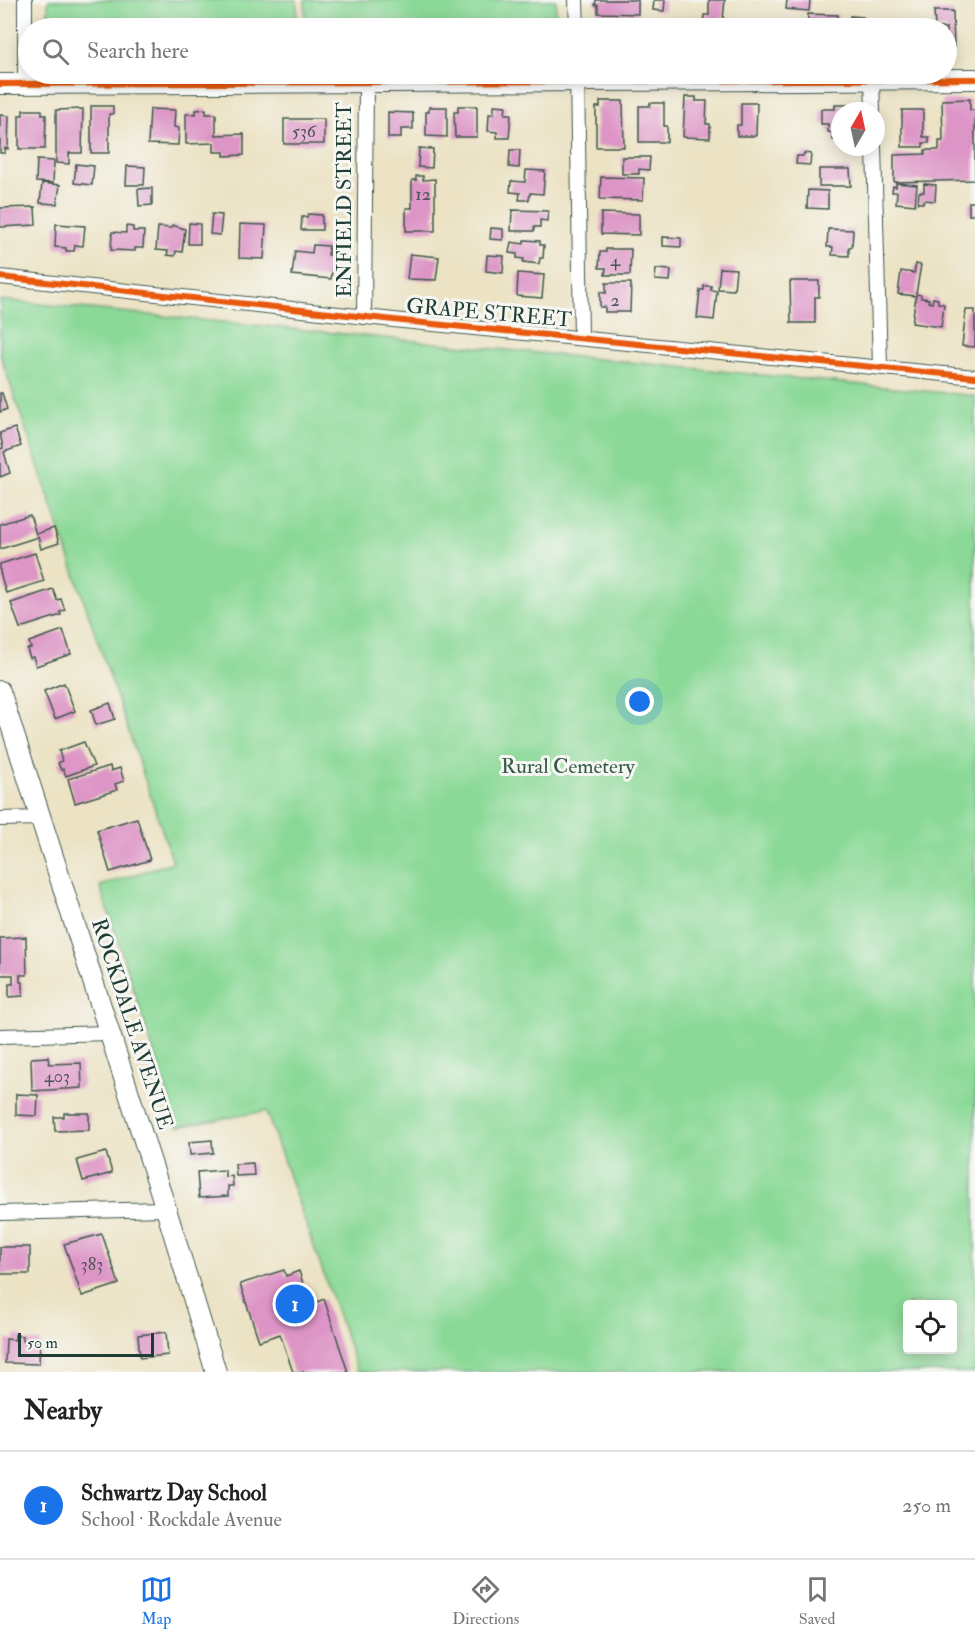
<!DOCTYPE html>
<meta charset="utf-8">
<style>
body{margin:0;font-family:"IM FELL Double Pica",serif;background:#f2f2f2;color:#222}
.controls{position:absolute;right:18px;bottom:18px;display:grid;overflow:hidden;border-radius:6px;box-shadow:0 3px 15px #0003}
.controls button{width:54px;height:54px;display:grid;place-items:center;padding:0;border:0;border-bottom:2px solid #e0e0e0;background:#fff;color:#222;font:30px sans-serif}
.compass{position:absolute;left:831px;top:102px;width:54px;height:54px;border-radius:50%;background:#fff;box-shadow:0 3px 15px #0003;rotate:9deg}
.scale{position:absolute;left:18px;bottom:15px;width:136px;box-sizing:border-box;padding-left:6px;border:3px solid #1f3d34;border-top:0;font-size:16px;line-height:21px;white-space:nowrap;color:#1f3d34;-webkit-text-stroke:4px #f6f6f2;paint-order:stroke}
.you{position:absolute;left:640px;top:702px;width:21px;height:21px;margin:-15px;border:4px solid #fff;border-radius:50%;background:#1a73e8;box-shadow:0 0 0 9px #1a73e833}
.badge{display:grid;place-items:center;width:39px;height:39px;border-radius:50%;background:#1a73e8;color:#fff;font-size:20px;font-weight:700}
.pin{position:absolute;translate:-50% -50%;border:3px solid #fff;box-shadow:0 2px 6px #0006}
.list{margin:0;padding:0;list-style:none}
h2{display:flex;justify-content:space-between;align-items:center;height:78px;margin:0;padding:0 24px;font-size:26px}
h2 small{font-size:20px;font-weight:400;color:#767676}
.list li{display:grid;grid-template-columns:39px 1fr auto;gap:18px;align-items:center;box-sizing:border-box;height:108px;padding:0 24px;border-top:2px solid #e0e0e0}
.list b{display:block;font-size:22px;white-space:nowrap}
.list p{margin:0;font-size:20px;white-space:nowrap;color:#767676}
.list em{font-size:20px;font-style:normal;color:#767676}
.icon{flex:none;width:33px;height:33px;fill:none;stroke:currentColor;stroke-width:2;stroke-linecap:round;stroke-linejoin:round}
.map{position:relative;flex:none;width:975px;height:1372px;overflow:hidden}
.search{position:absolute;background:#fff;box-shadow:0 3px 15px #0003;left:18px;right:18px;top:18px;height:66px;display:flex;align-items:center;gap:15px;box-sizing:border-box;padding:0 21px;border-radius:33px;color:#767676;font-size:22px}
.sheet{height:186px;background:#fff}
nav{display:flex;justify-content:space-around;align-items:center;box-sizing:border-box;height:84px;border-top:2px solid #e0e0e0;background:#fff;font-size:16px;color:#767676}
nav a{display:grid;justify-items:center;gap:3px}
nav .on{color:#1a73e8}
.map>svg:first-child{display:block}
.green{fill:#8bd997;stroke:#558b66;stroke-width:1.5;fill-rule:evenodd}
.building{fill:#dd94c6}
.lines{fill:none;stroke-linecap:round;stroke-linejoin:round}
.street-casing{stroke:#3e564a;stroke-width:16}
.secondary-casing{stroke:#3e564a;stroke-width:22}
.street{stroke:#fff;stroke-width:14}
.secondary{stroke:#fff;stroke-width:20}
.cycleway-casing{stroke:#f6f6f2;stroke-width:10}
.cycleway{stroke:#e8590c;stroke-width:6}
.labels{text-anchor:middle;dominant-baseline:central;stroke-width:6;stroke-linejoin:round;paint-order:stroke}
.number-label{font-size:18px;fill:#4e5358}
.street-label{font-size:21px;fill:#1f3d34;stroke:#f6f6f2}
.park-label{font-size:21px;fill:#355c48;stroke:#f6f6f2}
</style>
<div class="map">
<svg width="975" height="1372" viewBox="0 0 975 1372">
<rect width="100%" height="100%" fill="#f6f6f2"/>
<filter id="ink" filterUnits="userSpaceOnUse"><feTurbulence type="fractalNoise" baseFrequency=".0167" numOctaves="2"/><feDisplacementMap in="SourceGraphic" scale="12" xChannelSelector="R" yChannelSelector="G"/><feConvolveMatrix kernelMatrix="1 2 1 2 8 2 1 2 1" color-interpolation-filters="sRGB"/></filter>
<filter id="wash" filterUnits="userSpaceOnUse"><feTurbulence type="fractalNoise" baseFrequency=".008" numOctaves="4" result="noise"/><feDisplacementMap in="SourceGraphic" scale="24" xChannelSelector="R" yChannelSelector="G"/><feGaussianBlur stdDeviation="1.35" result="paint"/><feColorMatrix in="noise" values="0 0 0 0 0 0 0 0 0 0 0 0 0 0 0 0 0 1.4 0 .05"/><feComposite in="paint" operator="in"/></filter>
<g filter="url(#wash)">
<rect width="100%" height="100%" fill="#ece3c5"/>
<g class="green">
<rect x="48" y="0" width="249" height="28"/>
<rect x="305" y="0" width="251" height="28"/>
<path d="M0 300 975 396V1372H358L266 1111 178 1127 100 886 173 862 0 354ZM952 1304V1350H908V1304Z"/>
</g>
<g id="blocks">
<g class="building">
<path d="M596 0H638V14L598 13V5H595Z"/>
<path d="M654 0H665L664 11 653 10Z"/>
<path d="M709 0H725L722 28H703L704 15H709Z"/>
<path d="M787 0H810L809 11 786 9Z"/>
<path d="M934 11H953L954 53H946V28H935Z"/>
<path d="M808 14 838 15 837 28 808 27Z"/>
<path d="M850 16 863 17 862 26 867 27 866 28H849Z"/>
<rect x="882" y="24" width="21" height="4"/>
<path d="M685 97H696V101H707L706 124H710V138L683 137Z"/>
<path d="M970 99V110H975V180L894 182V155L925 154V150H939V141H943L942 100Z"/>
<path d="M600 101H623L624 147H596V107H600Z"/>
<path d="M650 103H664V126H667V142H639V106H650Z"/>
<path d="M741 103H757L756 136H737V125H741Z"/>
<path d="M494 105 506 106 505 114H511L509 138H497V132L488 131 489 114H494Z"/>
<path d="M835 105H853V111H840V140H833V133L828 132V124H821V109H835Z"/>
<path d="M91 106H113V114H109V153H91Z"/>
<path d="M458 106H477V137H455L454 112H458Z"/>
<path d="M429 107H447V137L426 136V112H429Z"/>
<path d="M83 109 82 153H69V164L56 163V110Z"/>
<path d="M150 109 175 110 174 127 179 128 178 145 148 144Z"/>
<path d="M206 109V114H216V135L244 134V155L224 156V152H214V143L186 144V114H196V110Z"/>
<path d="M23 110H42V115H46L45 149H19V115H23Z"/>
<path d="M902 110H923V137H929V143H923V147H902Z"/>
<path d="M388 112 413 113V129H401V138H388Z"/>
<path d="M0 115 9 116 8 149 5 148V153H0Z"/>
<rect x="284" y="119" width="40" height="25"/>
<path d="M419 148 433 149 432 168 418 167Z"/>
<path d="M510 150H520L519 168 509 167Z"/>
<path d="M804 153 811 154 810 165 796 164 797 156H803Z"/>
<path d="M622 157H650L649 170 639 169V174H622Z"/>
<path d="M37 160 54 161 53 183 36 182Z"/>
<path d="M76 164 94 166 92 185 74 183Z"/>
<path d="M127 166 145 167 144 185H126Z"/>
<path d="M819 169H850L851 186H819Z"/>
<path d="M526 170 545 171 543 194 530 193 529 200H519L520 193 510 192 511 181 525 182Z"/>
<path d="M416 176H423V180L435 179V231H406V208H412V180H416Z"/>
<path d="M601 177 644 178 643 200 600 199Z"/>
<path d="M42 183 60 185 57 204 40 203Z"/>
<path d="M896 183 917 185 915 205 896 203 897 192H892L893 186 896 187Z"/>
<path d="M924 184 936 185 935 201 924 200 923 203H918L919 192H924Z"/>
<path d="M152 188V205L139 206 138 189Z"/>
<path d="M808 190 828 191V209L807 208Z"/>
<rect x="969" y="202" width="6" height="13"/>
<path d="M35 207 36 225 0 227V208Z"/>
<path d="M512 210 548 211 547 221 540 220V227H534V231H511Z"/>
<path d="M601 213 639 214V235L601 234Z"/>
<path d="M212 214 222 215 220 235 210 234Z"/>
<path d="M308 214 322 215V230H301L302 217H307Z"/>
<path d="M189 223 200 224V244H188Z"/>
<path d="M56 224 85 226 83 246 75 245 74 251H66V248L55 247Z"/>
<path d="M240 224 266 225 264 259 239 258Z"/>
<path d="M172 225 185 229 182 252 176 251 175 256 167 255 168 251 156 250 158 227 172 228Z"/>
<path d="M126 226 133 227V231H144L143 248H135V251L111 250 112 232 126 233Z"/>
<path d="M491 228 503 229V240L490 239Z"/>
<path d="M828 229 853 230 852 247H849V256L832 255 833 247H827Z"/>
<path d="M663 237 681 238V247L663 246Z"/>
<path d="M524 240 540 241V245H544L543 258H540L539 264 523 262 524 259 517 258V254L509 253 511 242 524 244Z"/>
<path d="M313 245 329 246 328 255 334 256 331 279 292 275 295 251 312 253Z"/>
<path d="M606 249H631L630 275H605L606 268H599L600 252H606Z"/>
<path d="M410 254 439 257 436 280 407 279Z"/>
<path d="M487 255 504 256 503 273 486 271Z"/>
<path d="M916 264 921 265 916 294 921 295V298L929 299 928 302 932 303 933 298 938 299V303L944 304 941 327 912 323 916 296 898 294 901 271 914 273Z"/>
<path d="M720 268 736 269 734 290 718 289Z"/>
<path d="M656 269 671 270 670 281 655 280Z"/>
<path d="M518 273 544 275 542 298 517 296Z"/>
<path d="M790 281H819V297H815V323H791Z"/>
<path d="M606 283H631L630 312H605V307H600V292L606 293Z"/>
<path d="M704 286H711V290L717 291 714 320 697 318 700 290H704Z"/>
<path d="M966 310H975V347L962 346Z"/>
<path d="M0 393H2L7 409 0 412Z"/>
<path d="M15 428 21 446 4 452 10 473 0 477V449L3 448 0 433Z"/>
<path d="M30 515 36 534 54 528 59 543 41 549 38 537 0 549V524Z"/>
<path d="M35 553 44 581 6 593 0 572V564Z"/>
<path d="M53 589 57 600 61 599 65 610 60 612 61 615 20 628 11 603Z"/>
<path d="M63 630 71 654 36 666 33 657 30 658 27 649 31 648 29 642Z"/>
<path d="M64 683 75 711 55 719 44 691Z"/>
<path d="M110 703 115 719 96 725 91 710Z"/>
<path d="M84 742 94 766 66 776 63 769 61 770 58 763 62 761 59 751Z"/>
<path d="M110 766 111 771 120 768 124 781 115 784 117 790 75 803 68 779Z"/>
<path d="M137 818 150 860 110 872 97 830Z"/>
<path d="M26 937 27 975H20V982H23V996L9 997V984H13V975H0V938Z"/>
<path d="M48 1057 49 1064 81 1063 82 1088 32 1091 31 1058Z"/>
<path d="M16 1094 38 1095 37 1116 16 1115Z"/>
<path d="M64 1113H89V1130L55 1131 54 1117H64Z"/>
<path d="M212 1140 213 1153 190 1155 189 1142Z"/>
<path d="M106 1152 112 1173 83 1181 77 1160Z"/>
<path d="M253 1163 254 1175 236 1176 235 1164Z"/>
<path d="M225 1170V1177L232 1176 233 1186H228V1196L199 1198 197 1172Z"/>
<path d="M102 1234 119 1284 82 1296 64 1244Z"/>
<rect x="0" y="1247" width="30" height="27"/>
<path d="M284 1270 286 1276 299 1271 308 1299 313 1297 315 1303 324 1299 348 1372H293L280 1334 259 1341 240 1284Z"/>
<path d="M166 1332 168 1355 140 1358 138 1335Z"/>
<path d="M15 1335 23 1336V1341H40L39 1364 5 1363 6 1339 15 1340Z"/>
</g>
</g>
</g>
<g filter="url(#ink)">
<use href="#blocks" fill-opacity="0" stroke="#3e564a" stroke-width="1.5"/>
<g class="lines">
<g class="street-casing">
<g id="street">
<path d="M25 0V84"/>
<path d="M576 0 577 28"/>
<path d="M577 74 581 338"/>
<path d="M872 80 873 111"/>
<path d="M874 147 880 367"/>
<path d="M0 277 403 321 975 377"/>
<path d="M364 317 366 83"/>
<path d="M0 819 41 818"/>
<path d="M0 1036 109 1033"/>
<path d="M0 1213 166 1209"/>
</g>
</g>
<g class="secondary-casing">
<g id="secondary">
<path d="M0 84 975 79"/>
<path d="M0 691 166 1209 216 1372"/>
</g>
</g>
<use href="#street" class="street"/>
<use href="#secondary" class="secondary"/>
<g class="cycleway-casing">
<g id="cycleway">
<path d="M0 84 975 79"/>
<path d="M0 277 403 321 975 377"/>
</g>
</g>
<use href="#cycleway" class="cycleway"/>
</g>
</g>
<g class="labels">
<g class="number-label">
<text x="304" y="131">536</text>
<text x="423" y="194">12</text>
<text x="615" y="260">4</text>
<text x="615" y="300">2</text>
<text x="57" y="1076">403</text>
<text x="92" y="1264">383</text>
</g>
<g class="street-label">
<text transform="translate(344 200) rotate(-90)">ENFIELD STREET</text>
<text transform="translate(489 313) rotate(5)">GRAPE STREET</text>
<text transform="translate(132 1024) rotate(72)">ROCKDALE AVENUE</text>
</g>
<g class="park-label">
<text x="568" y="766">Rural Cemetery</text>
</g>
</g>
</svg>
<div class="controls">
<button><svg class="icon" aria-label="locate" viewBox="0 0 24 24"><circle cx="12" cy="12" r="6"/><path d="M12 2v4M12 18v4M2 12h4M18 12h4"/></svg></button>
</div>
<svg class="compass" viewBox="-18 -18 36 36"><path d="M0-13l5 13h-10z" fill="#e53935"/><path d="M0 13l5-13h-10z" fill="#767676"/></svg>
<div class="scale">50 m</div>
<div class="you"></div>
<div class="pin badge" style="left:295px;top:1304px">1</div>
<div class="search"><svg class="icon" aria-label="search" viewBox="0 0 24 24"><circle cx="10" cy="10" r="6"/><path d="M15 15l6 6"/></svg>Search here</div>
</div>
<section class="sheet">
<h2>Nearby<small></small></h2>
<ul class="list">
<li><span class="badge">1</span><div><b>Schwartz Day School</b><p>School · Rockdale Avenue</p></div><em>250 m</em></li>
</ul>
</section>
<nav>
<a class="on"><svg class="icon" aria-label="map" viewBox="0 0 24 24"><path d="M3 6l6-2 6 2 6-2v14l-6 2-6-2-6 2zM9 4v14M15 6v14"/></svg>Map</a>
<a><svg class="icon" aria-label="directions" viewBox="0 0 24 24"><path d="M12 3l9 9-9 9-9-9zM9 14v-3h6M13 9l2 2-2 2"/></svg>Directions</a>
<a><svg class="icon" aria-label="saved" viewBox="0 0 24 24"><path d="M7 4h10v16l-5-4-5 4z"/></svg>Saved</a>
</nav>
